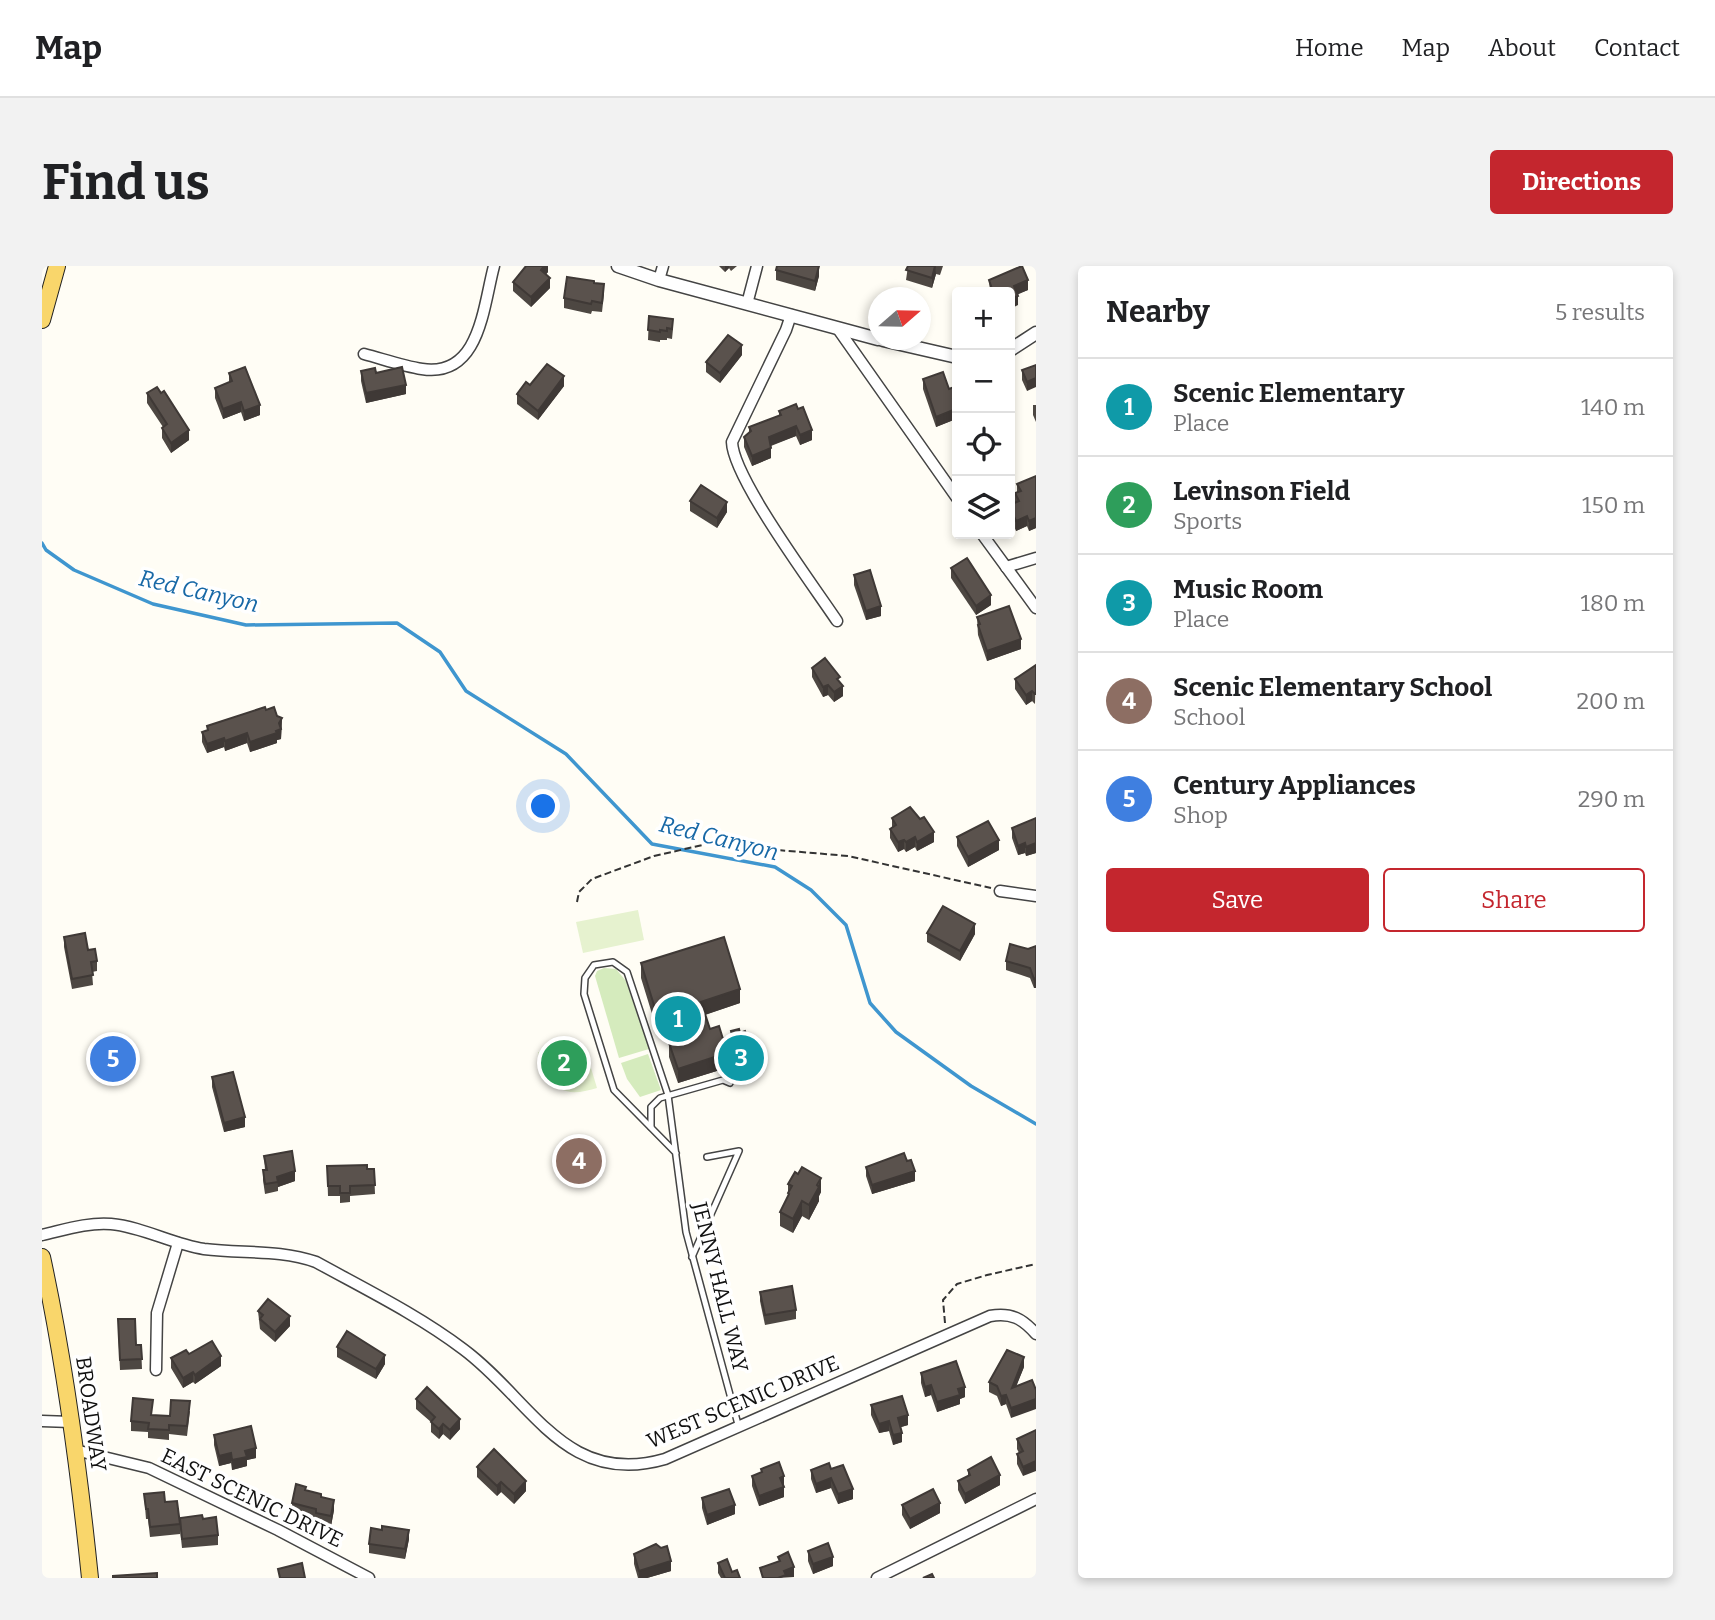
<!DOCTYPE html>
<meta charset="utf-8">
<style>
body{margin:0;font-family:Bitter,serif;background:#f2f2f2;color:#202124}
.controls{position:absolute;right:21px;top:21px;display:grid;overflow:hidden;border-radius:7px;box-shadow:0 4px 10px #0003}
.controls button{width:63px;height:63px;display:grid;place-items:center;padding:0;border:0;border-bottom:2px solid #e0e0e0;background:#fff;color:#202124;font:35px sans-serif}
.compass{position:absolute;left:826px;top:21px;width:63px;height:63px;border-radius:50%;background:#fff;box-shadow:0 4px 10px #0003;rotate:70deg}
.you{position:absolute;left:502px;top:541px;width:24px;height:24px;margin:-18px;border:5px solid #fff;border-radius:50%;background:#1a73e8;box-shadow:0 0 0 10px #1a73e833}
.badge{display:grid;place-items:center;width:46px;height:46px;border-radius:50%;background:#c4262e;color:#fff;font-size:23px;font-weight:700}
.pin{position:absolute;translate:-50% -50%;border:4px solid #fff;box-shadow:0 2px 7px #0006}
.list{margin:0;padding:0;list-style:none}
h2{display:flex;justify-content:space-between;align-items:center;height:91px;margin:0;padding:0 28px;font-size:30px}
h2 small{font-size:23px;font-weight:400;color:#757577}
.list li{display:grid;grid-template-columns:46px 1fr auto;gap:21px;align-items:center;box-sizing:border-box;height:98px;padding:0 28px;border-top:2px solid #e0e0e0}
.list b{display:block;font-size:26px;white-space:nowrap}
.list p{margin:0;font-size:23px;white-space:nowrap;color:#757577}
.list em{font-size:23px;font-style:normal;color:#757577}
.actions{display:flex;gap:14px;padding:21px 28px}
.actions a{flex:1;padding:16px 0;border:2px solid #c4262e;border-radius:7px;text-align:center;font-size:24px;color:#c4262e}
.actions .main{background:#c4262e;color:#fff}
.icon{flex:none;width:38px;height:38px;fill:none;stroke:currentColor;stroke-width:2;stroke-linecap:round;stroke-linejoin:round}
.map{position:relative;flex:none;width:994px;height:1312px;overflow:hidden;border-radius:7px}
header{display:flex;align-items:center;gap:42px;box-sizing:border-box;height:98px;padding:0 35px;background:#fff;border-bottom:2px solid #e0e0e0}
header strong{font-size:33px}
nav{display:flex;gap:38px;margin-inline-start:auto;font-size:24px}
.intro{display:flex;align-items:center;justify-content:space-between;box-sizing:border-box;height:168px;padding:0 42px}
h1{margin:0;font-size:49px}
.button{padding:18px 32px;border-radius:7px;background:#c4262e;color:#fff;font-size:24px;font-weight:700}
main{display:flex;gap:42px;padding:0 42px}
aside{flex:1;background:#fff;border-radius:7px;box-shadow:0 4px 10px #0003}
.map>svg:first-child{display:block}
.green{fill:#d5ebbd}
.pitch{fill:#e6f2cf}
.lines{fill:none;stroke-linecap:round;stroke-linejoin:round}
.stream{stroke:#3f96cf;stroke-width:3.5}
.service-casing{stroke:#444;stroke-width:8}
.minor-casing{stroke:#444;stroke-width:13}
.tertiary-casing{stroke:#444;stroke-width:15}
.primary-casing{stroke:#222;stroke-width:18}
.path{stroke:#333;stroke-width:2;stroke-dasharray:7 3.5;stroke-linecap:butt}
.service{stroke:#fff;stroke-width:5}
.minor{stroke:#fff;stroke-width:10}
.tertiary{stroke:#fff;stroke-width:12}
.primary{stroke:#f9d66b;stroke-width:16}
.wall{fill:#4d4742}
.shaded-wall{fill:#3f3936}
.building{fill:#5a524d;stroke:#3f3936;stroke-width:2}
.labels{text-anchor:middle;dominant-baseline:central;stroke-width:7;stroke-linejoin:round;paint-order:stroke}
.street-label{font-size:21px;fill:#111;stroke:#fff}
.water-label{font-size:23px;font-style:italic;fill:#1768a6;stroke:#fff}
</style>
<header>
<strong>Map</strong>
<nav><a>Home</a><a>Map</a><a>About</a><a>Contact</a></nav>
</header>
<div class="intro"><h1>Find us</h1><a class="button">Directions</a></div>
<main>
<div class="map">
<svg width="994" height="1312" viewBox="0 0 994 1312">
<rect width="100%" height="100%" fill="#fffdf5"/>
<g class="green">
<path d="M562 702 574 703 584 715 607 783 577 792 553 710 555 705Z"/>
<path d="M606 788 619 824 598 831 585 813 579 797Z"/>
</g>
<g class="pitch">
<path d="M596 644 602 674 541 687 534 656Z"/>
<path d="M543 782 555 822C529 830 518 827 498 808L496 786Z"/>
</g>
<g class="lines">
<path class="stream" d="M0 277 4 284 32 304 111 338 204 359 355 357 398 386 424 425 524 488 610 578 733 601 769 624 804 659 828 737 854 766 929 820 994 858"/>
<g class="service-casing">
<g id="service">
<path d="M609 861V841L618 832 681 814 688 817"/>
<path d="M634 887 572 824 542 728 543 712 552 699 571 696 585 706 626 829 644 966 697 1162"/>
<path d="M650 991 697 885 665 891"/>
</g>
</g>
<g class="minor-casing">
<g id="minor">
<path d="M617 14 621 0"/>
<path d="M705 38 715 0"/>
<path d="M749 49 744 64 690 176C691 212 771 319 795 355"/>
<path d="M796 63 915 232"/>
<path d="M322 88C341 93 361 100 380 103 438 112 441 41 452 0"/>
<path d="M940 268 994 342"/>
<path d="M964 301 994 292"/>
<path d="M958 625 994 630"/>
<path d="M0 969C22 964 46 956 69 958 101 961 130 978 162 983 200 988 237 983 274 996 323 1023 376 1049 421 1083 489 1133 523 1222 623 1193L948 1050C969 1046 981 1053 994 1068"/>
<path d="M114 1104 115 1047 136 977"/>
<path d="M0 1155 29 1156"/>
<path d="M33 1184 107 1202 236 1264 327 1312"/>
<path d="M835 1312 994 1233"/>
</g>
</g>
<g class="tertiary-casing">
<g id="tertiary">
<path d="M576 0 617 14 836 73"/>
<path d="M841 74 915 91"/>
<path d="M968 84 994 67"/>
</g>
</g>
<g class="primary-casing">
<g id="primary">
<path d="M0 54 15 0"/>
<path d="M0 991C23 1097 37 1204 48 1312"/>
</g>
</g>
<g class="path">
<path d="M535 636 537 626 550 613 612 590 665 578 806 590 949 622"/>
<path d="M903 1057 901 1034 915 1018 945 1009 994 998"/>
</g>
<use href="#service" class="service"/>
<use href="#minor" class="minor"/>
<use href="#tertiary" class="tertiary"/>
<use href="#primary" class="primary"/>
</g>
<g class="wall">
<path d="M506 0V6L504 8 508 22 489 41 471 25V16Z"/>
<path d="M677 0H695L689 5 687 2 683 6Z"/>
<path d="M866 0H901L898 9 894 8 890 22 864 14Z"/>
<path d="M734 4 777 10 773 25 734 14Z"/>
<path d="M947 14 986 24 975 28 976 39 968 26H948Z"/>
<path d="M552 17 562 28 560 46 550 45 549 48 522 42V32Z"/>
<path d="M607 50 631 63 630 73 625 72V74H618V76L606 74Z"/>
<path d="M700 89 678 117 664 106V96Z"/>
<path d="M994 99 985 125 980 114V104Z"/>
<path d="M319 105 334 107 364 128 324 137 319 115Z"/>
<path d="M187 107 218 149 202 155 199 146 181 153 173 132V122L187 117Z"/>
<path d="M881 113 914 142V153L894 161 881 123Z"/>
<path d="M488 119 522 120 496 154 475 138V128Z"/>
<path d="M105 127 147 174 129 187 120 172V162L121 161 105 137Z"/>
<path d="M991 139H994V156L991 149Z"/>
<path d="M737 145 770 174 758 179 754 170 729 180V192L710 200 702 181V171L707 167V161L737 150Z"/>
<path d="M994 210V262L987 265 985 260 974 265 968 251V239L973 236V227H975V218Z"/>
<path d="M648 235 685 246 675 262 648 245Z"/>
<path d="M909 302 949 339 934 349 909 312Z"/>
<path d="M812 309 839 350 824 354 812 319Z"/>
<path d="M935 351 979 383 945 395 936 369Z"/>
<path d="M994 399 993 438 990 435 984 439 973 423V413Z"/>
<path d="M770 402 798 416 801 430 792 436 786 429 781 431 770 411Z"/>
<path d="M224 444 240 452 239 473 235 474V477L208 486 205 477 183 485 182 481 165 487 160 476V466L165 464V460Z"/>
<path d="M850 552 892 576 875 585 873 581 864 586 862 583 856 586 848 572V563L850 561Z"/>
<path d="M994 552V587L984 590 983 587 976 589 970 572V562Z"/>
<path d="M915 571 957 584 926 601 915 580Z"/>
<path d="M885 667 933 668 918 695 885 676Z"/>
<path d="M22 671 46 684 55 695V705L50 706 51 719 30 723 22 681Z"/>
<path d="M994 680 992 722 988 712 964 704V695Z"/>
<path d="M599 697 698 737 663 749 668 763 681 773 689 770V765L709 799V815L700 817 694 799 636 817 627 791V777L643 772 638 757 615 764 599 712Z"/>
<path d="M170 811 203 861 182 866 170 821Z"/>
<path d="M222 890 253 915 236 921V925L223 928 221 914V904H223Z"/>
<path d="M865 895 873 915 830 928 824 910V901Z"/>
<path d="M285 900 332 903 333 928 308 930V936L298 937V930H286Z"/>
<path d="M746 918 779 926 777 930V935L767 954 760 950 751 967 738 960V946L746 931Z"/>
<path d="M718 1026 754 1044V1053L723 1059 718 1035Z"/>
<path d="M216 1045 248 1060 233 1076 218 1063Z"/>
<path d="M76 1063 94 1079H99L100 1103 78 1104Z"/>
<path d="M295 1081 343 1098 334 1113 295 1091Z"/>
<path d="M147 1088 179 1100 153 1118 151 1116 141 1122 129 1102V1092Z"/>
<path d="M982 1101 974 1120 969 1152 964 1138 959 1140 955 1130 947 1126V1116Z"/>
<path d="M879 1107 923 1131 918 1133V1138L895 1146 889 1129 883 1131 879 1117Z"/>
<path d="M374 1133 418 1163 408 1174 401 1168 397 1173 389 1166V1156L374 1143Z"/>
<path d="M829 1139 866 1159 859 1161 860 1176 851 1179 847 1165 837 1167 829 1149Z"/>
<path d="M148 1145 145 1170 127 1168V1174L106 1172V1166L89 1165V1155L110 1149 128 1150Z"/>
<path d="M994 1164 981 1210 975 1198V1188L977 1187 975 1183V1173Z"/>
<path d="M172 1169 214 1192 205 1194V1200L190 1204 189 1197 177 1200 172 1179Z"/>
<path d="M435 1201 484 1225 472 1238 459 1226 455 1230 435 1211Z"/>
<path d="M719 1203 742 1220V1231L717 1240 710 1220V1210L719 1206Z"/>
<path d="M789 1203 811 1233 796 1238 789 1222 774 1227 769 1213V1204Z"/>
<path d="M926 1204 958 1219 923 1238 916 1224V1215L926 1210Z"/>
<path d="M264 1224 279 1231 292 1244 289 1260 274 1257V1253L250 1247V1237Z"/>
<path d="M102 1228 123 1236 138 1256 161 1253 176 1269V1279L140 1282 138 1263V1268L108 1271 106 1253H104Z"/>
<path d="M660 1232 693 1248 665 1259 660 1242Z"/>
<path d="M860 1239 898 1247 868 1263 860 1249Z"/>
<path d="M367 1273 363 1293 327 1287V1278Z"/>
<path d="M766 1285 791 1300 771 1308 766 1295Z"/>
<path d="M592 1288 629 1305 605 1312H596L592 1298Z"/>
<path d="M676 1297 690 1306 698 1312H679L676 1307Z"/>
</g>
<g class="shaded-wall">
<path d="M502 0H506V6L499 14V4Z"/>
<path d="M683 0H687V2L683 6Z"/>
<path d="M777 0V10L773 25V15Z"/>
<path d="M893 0 894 8 890 22V12Z"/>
<path d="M508 12V22L489 41V31Z"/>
<path d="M986 14V24L972 30V20Z"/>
<path d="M976 30V39L968 43V33Z"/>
<path d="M700 79V89L678 117V107Z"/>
<path d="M522 110V120L496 154V145Z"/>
<path d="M994 112V121L985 125V116Z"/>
<path d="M364 119V128L324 137V127Z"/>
<path d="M915 132V142L911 143V133Z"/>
<path d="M199 136V146L181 153V143Z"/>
<path d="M218 139V149L202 155V145Z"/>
<path d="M914 143V153L894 161V151Z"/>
<path d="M754 160V170L727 180V171Z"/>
<path d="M147 164V174L129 187V177Z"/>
<path d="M770 164V174L758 179V169Z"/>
<path d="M729 182V192L710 200V190Z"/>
<path d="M685 236V246L675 262V252Z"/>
<path d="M994 247V262L987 265V255Z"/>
<path d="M985 250V260L974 265V255Z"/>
<path d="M949 329V339L934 349V340Z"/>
<path d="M839 340V350L824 354V345Z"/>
<path d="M979 373V383L945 395V385Z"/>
<path d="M786 419V429L781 431V421Z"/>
<path d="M801 420V430L792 436V426Z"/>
<path d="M990 425V435L984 439V429Z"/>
<path d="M240 452 239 473 235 474V477L208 486V476L234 465Z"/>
<path d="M205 467V477L183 485V475Z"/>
<path d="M182 472V481L165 487V478Z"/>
<path d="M892 566V576L875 585V576Z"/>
<path d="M873 571V581L864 586V576Z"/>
<path d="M862 574V583L856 586V576Z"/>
<path d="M957 574V584L926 601V591Z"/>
<path d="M983 577V587L976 589V580Z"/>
<path d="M994 577V587L984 590V581Z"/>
<path d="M933 658V668L918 695V685Z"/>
<path d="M994 712V722H992V713Z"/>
<path d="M698 723V737L659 750V736Z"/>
<path d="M638 742V757L615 764V749Z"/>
<path d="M694 784V799L636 817V803Z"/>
<path d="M709 784V799L704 801V786Z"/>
<path d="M709 800V815L700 817V803Z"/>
<path d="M203 851V861L182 866V857Z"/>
<path d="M253 905V915L236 921 235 911Z"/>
<path d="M873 905V915L830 928V919Z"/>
<path d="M779 912V926L777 930V935L767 954V939Z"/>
<path d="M760 935V950L751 967V953Z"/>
<path d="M248 1050V1060L233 1076V1066Z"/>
<path d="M343 1089V1098L334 1113V1103Z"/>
<path d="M179 1090V1100L153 1118V1109Z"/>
<path d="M982 1091V1101L970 1131V1122Z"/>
<path d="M151 1106V1116L141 1122V1112Z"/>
<path d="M889 1119V1129L883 1131V1121Z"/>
<path d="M923 1121V1131L918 1133V1138L895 1146V1136L916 1123Z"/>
<path d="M964 1129V1138L959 1140V1130Z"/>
<path d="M994 1133V1143L969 1152V1142Z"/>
<path d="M866 1149V1159L856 1162V1152Z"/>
<path d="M418 1153V1163L408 1174V1164Z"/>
<path d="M847 1155V1165L837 1167V1158Z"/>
<path d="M401 1158V1168L397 1173V1163Z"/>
<path d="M860 1167V1176L851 1179V1169Z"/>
<path d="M214 1182V1192L205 1194V1200L190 1204V1194L203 1185Z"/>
<path d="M189 1187V1197L177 1200V1190Z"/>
<path d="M994 1195V1205L981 1210V1201Z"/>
<path d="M958 1209V1219L923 1238V1228Z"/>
<path d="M742 1210V1220L738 1222V1212Z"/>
<path d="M789 1212V1222L774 1227V1218Z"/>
<path d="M484 1215V1225L472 1238V1228Z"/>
<path d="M459 1216V1226L455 1230V1220Z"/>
<path d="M742 1221V1231L717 1240V1230Z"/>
<path d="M811 1223V1233L796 1238V1228Z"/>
<path d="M292 1234V1244L289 1260V1250Z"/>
<path d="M898 1237V1247L868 1263V1253Z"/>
<path d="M693 1239V1248L665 1259V1249Z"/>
<path d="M367 1264V1273L363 1293V1283Z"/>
<path d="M791 1291V1300L771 1308V1298Z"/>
<path d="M629 1295V1305L605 1312H597V1305Z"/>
<path d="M752 1301V1311L736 1312 742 1305Z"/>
</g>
<g class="building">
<path d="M484 0H502L499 4 508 12 489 31 471 16Z"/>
<path d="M735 0H777L773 15 734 4Z"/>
<path d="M866 0H893L890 12 864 4Z"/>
<path d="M980 0 986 14 972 20 976 30 968 33V26H951L947 14Z"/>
<path d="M525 11 552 15V17L562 18 560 37 550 35 549 38 522 32Z"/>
<path d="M607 50 631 53 630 63 625 62V65L618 64V66L606 64Z"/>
<path d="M686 69 700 79 678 107 664 96Z"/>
<path d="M505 98 522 110 496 145 475 128 484 116 488 119Z"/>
<path d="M994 99V112L985 116 980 104Z"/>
<path d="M203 101 218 139 202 145 199 136 181 143 173 122 190 115 187 107Z"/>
<path d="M360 101 364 119 324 127 319 105 333 102 334 107Z"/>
<path d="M901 106 907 123 915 120V132L911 133 914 143 894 151 881 113Z"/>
<path d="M115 121 119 127 122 125 147 164 129 177 120 162 125 158 105 127Z"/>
<path d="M754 138 756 143 761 141 770 164 758 169 754 160 727 171 729 182 710 190 702 171 709 165 707 161 739 149 737 145Z"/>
<path d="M994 210V252L987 255 985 250 974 255 968 242V239L977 235 973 227 979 225 975 218Z"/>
<path d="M659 219 685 236 675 252 648 235Z"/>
<path d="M925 292 949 329 934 340 909 302Z"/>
<path d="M828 304 839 340 824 345 812 309Z"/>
<path d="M967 340 979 373 945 385 936 359 938 358 935 351Z"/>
<path d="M783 392 798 411 795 413 801 420 792 426 786 419 781 421 770 402Z"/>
<path d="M994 399V428H993L990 425 984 429 973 413Z"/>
<path d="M223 441 224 444 232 441 235 450 240 452 237 457 239 463 234 465 235 467 208 476 205 467 183 475 182 472 165 478 160 466 166 464 165 460Z"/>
<path d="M868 541 878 553 882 551 892 566 875 576 873 571 864 576 862 574 856 576 848 563 854 559 850 552Z"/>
<path d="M994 552V577L984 581 983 577 976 580 970 562Z"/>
<path d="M946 555 957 574 926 591 915 571Z"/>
<path d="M901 640 933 658 918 685 885 667Z"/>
<path d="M43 667 46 684 53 683 55 695 49 696 51 709 30 713 22 671Z"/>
<path d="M682 671 698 723 659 736 668 763 677 760 681 773 690 769 689 765 697 763 698 767 703 765 709 784 704 786 709 800 700 803 694 784 636 803 627 777 647 771 638 742 615 749 599 697Z"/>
<path d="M968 678 986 683 994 680V712L992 713 988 702 964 695Z"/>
<path d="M191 806 203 851 182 857 170 811Z"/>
<path d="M250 885 253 905 235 911 236 916 223 918 221 904H225L222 890Z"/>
<path d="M862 887 865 895 869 894 873 905 830 919 824 901Z"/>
<path d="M325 899V903H332L333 919 308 920V927H298V920H286L285 900Z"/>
<path d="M760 901 779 912 775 919 777 921 767 939 760 935 751 953 738 946 747 928 746 927 750 920 746 918 753 906 756 908Z"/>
<path d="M750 1020 754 1044 723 1049 718 1026Z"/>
<path d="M226 1033 248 1050 233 1066 218 1053 221 1049 216 1045Z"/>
<path d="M76 1053H93L94 1079H99L100 1093 78 1094Z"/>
<path d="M305 1065 343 1089 334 1103 295 1081Z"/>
<path d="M170 1075 179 1090 153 1109 151 1106 141 1112 129 1092 144 1084 147 1088Z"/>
<path d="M965 1084 982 1091 970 1122 990 1114 994 1124V1133L969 1142 964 1129 959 1130 955 1120 947 1116Z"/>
<path d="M914 1095 923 1121 916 1123 918 1129 895 1136 889 1119 883 1121 879 1107Z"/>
<path d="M385 1121 418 1153 408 1164 401 1158 397 1163 389 1156 393 1151 374 1133Z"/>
<path d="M860 1130 866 1149 856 1152 860 1167 851 1169 847 1155 837 1158 829 1139Z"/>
<path d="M91 1132 111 1134 109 1149 128 1150 129 1134 148 1135 145 1160 127 1159V1164L106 1163 107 1157 89 1155Z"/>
<path d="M209 1160 214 1182 203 1185 205 1191 190 1194 189 1187 177 1190 172 1169Z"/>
<path d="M994 1164V1195L981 1201 975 1188 981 1185 975 1173Z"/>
<path d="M452 1183 484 1215 472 1228 459 1216 455 1220 435 1201Z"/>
<path d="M949 1191 958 1209 923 1228 916 1215 928 1209 926 1204Z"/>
<path d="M737 1196 742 1210 738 1212 742 1221 717 1230 710 1210 720 1206 719 1203Z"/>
<path d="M787 1197 789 1203 801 1199 811 1223 796 1228 789 1212 774 1218 769 1204Z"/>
<path d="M254 1218 264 1221 263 1224 279 1228V1231L292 1234 289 1250 274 1247V1243L250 1237Z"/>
<path d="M687 1223 693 1239 665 1249 660 1232Z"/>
<path d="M891 1223 898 1237 868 1253 860 1239Z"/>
<path d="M122 1226 123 1236 135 1235 138 1258 108 1261 106 1243H104L102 1228Z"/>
<path d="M160 1249 161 1253 174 1251 176 1269 140 1273 138 1252Z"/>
<path d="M340 1260 367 1264 363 1283 327 1278 329 1262 340 1264Z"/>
<path d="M786 1277 791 1291 771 1298 766 1285Z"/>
<path d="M614 1278 619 1282 625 1280 629 1295 597 1305 592 1288Z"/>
<path d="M746 1286 752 1301 742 1305 744 1309 736 1312H721L718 1302 738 1295 736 1291Z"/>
<path d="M685 1293 690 1306 695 1304 698 1312H683L676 1297Z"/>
<path d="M260 1297 263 1312H238L236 1303Z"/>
<path d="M115 1307V1312H71V1310Z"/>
<path d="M890 1308 892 1312H881Z"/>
</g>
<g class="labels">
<g class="street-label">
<text transform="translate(678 1021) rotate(76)">JENNY HALL WAY</text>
<text transform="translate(701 1136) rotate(-23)">WEST SCENIC DRIVE</text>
<text transform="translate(49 1148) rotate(82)">BROADWAY</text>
<text transform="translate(210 1232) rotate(26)">EAST SCENIC DRIVE</text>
</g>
<g class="water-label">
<text transform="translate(157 325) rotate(13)">Red Canyon</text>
<text transform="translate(677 572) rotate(14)">Red Canyon</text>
</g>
</g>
</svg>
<div class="controls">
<button>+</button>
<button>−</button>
<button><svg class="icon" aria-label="locate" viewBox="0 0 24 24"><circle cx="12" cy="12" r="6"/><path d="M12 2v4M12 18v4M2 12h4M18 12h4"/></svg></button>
<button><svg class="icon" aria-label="layers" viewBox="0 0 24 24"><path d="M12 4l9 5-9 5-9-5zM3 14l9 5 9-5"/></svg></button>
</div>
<svg class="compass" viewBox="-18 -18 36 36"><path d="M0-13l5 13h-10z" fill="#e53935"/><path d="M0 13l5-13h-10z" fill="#757577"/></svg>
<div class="you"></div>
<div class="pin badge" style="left:636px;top:753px;background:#0f9aa8">1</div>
<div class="pin badge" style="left:522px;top:797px;background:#2e9e5b">2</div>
<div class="pin badge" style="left:699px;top:792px;background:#0f9aa8">3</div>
<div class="pin badge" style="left:537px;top:895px;background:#8d6e63">4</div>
<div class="pin badge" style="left:71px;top:793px;background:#3f7fe0">5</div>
</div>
<aside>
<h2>Nearby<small>5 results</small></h2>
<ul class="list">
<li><span class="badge" style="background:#0f9aa8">1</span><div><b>Scenic Elementary</b><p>Place</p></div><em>140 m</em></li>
<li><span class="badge" style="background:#2e9e5b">2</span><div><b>Levinson Field</b><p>Sports</p></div><em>150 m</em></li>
<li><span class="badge" style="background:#0f9aa8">3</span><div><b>Music Room</b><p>Place</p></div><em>180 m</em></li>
<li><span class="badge" style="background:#8d6e63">4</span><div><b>Scenic Elementary School</b><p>School</p></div><em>200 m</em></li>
<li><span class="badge" style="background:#3f7fe0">5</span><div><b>Century Appliances</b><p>Shop</p></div><em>290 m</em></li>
</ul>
<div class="actions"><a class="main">Save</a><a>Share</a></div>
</aside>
</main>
